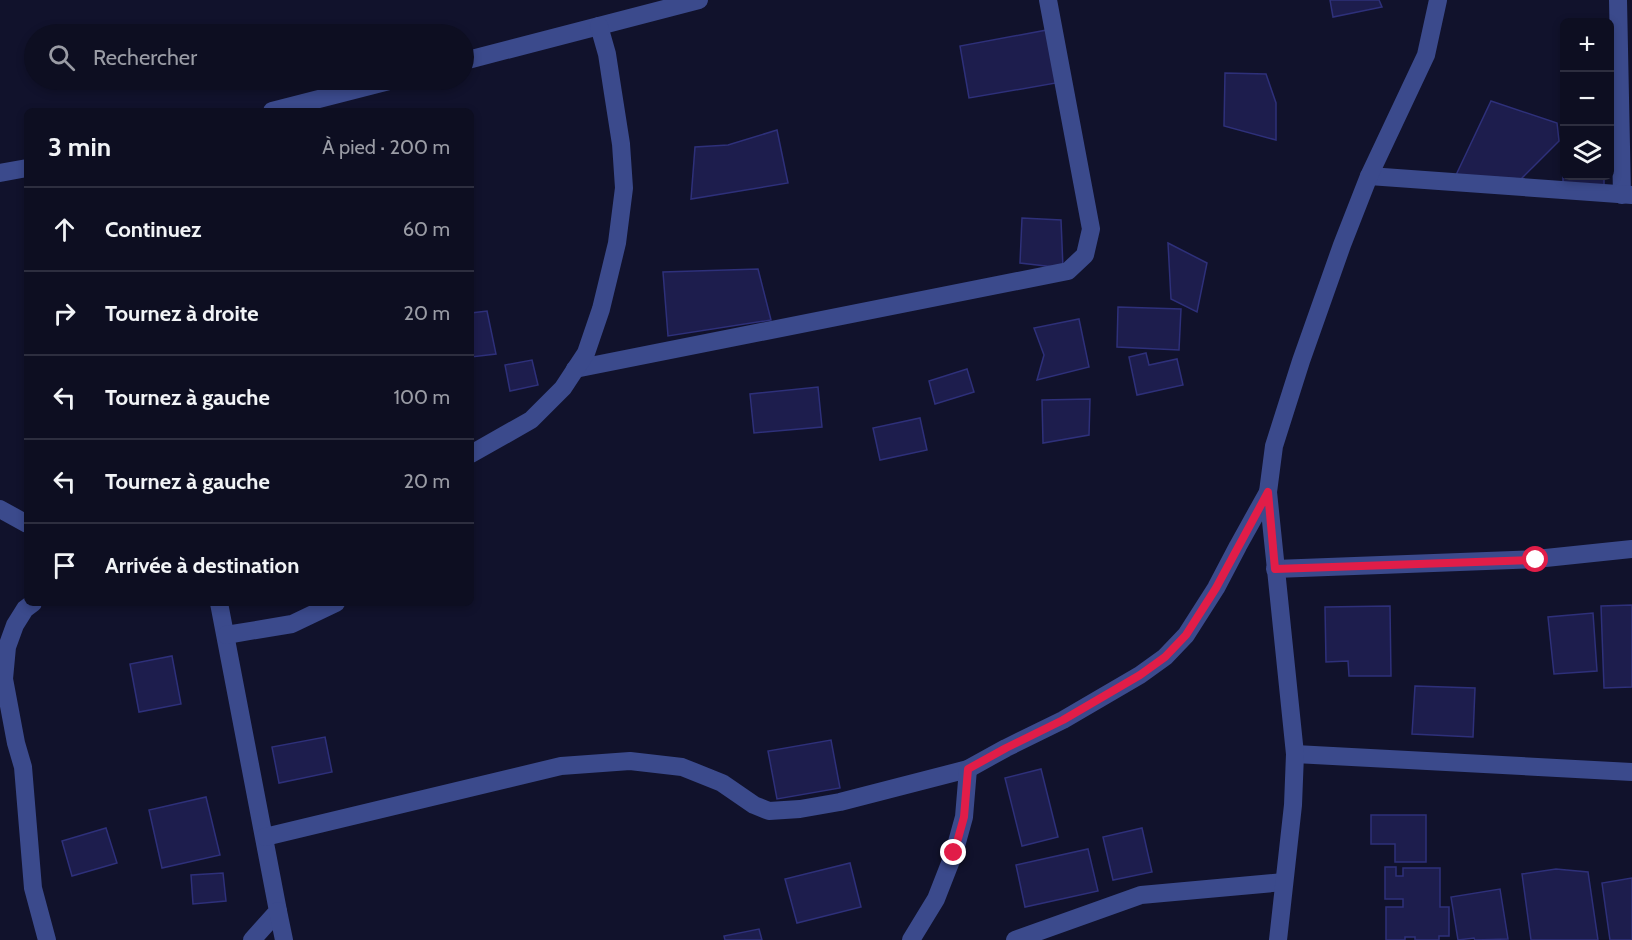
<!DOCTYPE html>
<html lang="fr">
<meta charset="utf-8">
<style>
body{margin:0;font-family:Cabin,sans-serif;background:#16172a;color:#f1f3f6}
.controls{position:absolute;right:18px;top:18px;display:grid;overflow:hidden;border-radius:9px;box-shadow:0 3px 9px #0003}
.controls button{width:54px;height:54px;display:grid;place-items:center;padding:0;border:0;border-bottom:2px solid #2d2e3f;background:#0d0e21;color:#f1f3f6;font:30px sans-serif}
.stop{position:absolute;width:18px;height:18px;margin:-14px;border:4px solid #e11d48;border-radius:50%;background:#fff}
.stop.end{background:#e11d48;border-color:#fff;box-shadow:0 2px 6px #0008}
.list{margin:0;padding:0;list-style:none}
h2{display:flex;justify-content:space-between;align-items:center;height:78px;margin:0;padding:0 24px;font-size:26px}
h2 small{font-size:20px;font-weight:400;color:#9a9ca5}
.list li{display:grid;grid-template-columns:39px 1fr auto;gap:18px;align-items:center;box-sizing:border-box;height:84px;padding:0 24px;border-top:2px solid #2d2e3f}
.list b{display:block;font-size:22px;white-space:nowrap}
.list em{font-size:20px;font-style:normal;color:#9a9ca5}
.icon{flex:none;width:33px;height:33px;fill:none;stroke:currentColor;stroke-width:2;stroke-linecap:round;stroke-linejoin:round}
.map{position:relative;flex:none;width:1632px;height:940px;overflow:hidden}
.search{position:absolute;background:#0d0e21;box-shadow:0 3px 9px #0003;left:24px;top:24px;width:450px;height:66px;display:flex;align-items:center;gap:15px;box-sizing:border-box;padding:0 21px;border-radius:33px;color:#9a9ca5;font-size:22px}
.panel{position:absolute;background:#0d0e21;box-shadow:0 3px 9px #0003;left:24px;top:108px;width:450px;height:498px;border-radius:9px}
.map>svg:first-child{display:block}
.building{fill:#1d1d4d;stroke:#2e307a;stroke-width:1.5}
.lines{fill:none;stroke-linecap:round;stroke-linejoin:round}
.minor{stroke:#3b4a8c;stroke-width:18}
.route{stroke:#e11d48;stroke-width:8}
</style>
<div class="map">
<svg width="1632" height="940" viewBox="0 0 1632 940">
<rect width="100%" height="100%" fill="#11122c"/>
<g class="building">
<path d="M1330 0H1379L1382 7 1333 17Z"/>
<path d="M1047 30 1056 83 969 98 960 46Z"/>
<path d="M1225 73 1266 74 1276 103V140L1224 126Z"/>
<path d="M1491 101 1557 123 1559 141 1521 179 1456 175Z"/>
<path d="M777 130 788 183 691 199 695 147 728 145Z"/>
<path d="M1563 139H1564V176H1604V190H1563Z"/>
<path d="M1022 218 1061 220 1063 268 1020 263Z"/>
<path d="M1168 243 1207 263 1197 312 1171 299Z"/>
<path d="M758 269 771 320 668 336 663 272Z"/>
<path d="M1118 307 1181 309 1179 350 1117 347Z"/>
<path d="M487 311 496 354 471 357V313Z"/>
<path d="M1079 319 1089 367 1037 380 1044 355 1034 328Z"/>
<path d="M1146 353 1149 365 1177 359 1183 385 1137 395 1129 357Z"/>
<path d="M532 360 538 385 510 391 505 365Z"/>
<path d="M967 369 974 392 935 404 929 381Z"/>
<path d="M818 387 822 427 754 433 750 394Z"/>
<path d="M1090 399 1089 435 1043 443 1042 400Z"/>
<path d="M920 418 927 450 880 460 873 428Z"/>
<path d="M1632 605V687L1604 688 1601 606Z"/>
<path d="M1390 606 1391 676H1349L1348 661 1326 662 1325 607Z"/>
<path d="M1593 613 1597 671 1554 674 1548 617Z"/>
<path d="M172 656 181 704 139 712 130 664Z"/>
<path d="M1415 686 1475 688 1473 737 1412 734Z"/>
<path d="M325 737 332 772 279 783 272 747Z"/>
<path d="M831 740 840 788 777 799 768 751Z"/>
<path d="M1041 769 1058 837 1022 846 1005 778Z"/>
<path d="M206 797 220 855 162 868 149 810Z"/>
<path d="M1371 815H1426V862H1395V844H1371Z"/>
<path d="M106 828 117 863 72 876 62 841Z"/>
<path d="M1142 828 1152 872 1113 880 1103 837Z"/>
<path d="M1088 849 1098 891 1025 907 1016 865Z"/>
<path d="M850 863 861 907 797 923 785 879Z"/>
<path d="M1385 867H1396V876H1403V868H1440V907H1449V936H1439V940H1415V937H1405V940H1386V907H1403V899H1385Z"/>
<path d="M1556 869 1588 872 1598 940H1531L1522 874Z"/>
<path d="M223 873 226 901 193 904 191 875Z"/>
<path d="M1632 878V940H1610L1602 883Z"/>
<path d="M1500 889 1508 939 1475 940 1474 938 1458 940 1451 897Z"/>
<path d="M759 929 762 940H725L724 936Z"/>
</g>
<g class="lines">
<g class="minor">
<path d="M1618 0 1622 195"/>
<path d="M464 61 699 0"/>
<path d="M272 111 393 80"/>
<path d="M0 173 27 168"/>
<path d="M1369 176 1632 195"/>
<path d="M575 369 1068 271 1085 255 1091 229 1048 0"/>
<path d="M471 454 531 420 563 388 586 353 601 309 617 243 624 188 621 144 613 93 607 54 599 26"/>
<path d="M0 509 27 524"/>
<path d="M1275 569 1536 559 1632 549"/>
<path d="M33 603 25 609 15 625 7 647 4 679 16 743 23 767 33 888 47 940"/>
<path d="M219 603 278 911 252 940"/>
<path d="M226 635 292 624 336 603"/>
<path d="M1295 754 1632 772"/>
<path d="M265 837 561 766 630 761 682 767 722 783 754 805 769 811 800 809 840 802 968 769 1006 748 1063 720 1140 675 1165 657 1186 635 1216 588 1238 546 1268 492"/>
<path d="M278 911 284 940"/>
<path d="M911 940 936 899 954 853 964 817 968 769"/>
<path d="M1015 940 1141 895 1284 882"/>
<path d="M1278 940 1293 805 1295 754 1268 492 1274 446 1301 361 1342 245 1369 176 1426 55 1438 0"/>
</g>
</g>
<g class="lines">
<path class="route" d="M954 853 964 817 968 769 1006 748 1063 720 1140 675 1165 657 1186 635 1216 588 1268 492 1275 569 1536 560"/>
</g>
</svg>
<div class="controls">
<button>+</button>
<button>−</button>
<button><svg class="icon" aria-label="layers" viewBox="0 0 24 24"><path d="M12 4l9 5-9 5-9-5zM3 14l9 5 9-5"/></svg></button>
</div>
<div class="stop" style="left:1536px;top:560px"></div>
<div class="stop end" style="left:954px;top:853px"></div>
<div class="search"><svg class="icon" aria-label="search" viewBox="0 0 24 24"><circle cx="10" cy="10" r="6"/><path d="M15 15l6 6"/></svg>Rechercher</div>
<section class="panel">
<h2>3 min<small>À pied · 200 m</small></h2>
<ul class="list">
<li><svg class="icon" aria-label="ahead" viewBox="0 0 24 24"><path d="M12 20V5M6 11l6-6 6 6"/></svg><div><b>Continuez</b></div><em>60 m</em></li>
<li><svg class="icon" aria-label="right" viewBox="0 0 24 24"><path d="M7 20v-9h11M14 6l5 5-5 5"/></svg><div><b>Tournez à droite</b></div><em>20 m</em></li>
<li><svg class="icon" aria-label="left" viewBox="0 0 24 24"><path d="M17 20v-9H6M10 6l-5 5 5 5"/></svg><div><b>Tournez à gauche</b></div><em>100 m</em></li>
<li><svg class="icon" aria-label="left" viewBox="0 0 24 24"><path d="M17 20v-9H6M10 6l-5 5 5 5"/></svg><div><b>Tournez à gauche</b></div><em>20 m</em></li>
<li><svg class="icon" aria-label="arrive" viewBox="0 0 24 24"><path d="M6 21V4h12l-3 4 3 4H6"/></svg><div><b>Arrivée à destination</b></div></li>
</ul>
</section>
</div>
